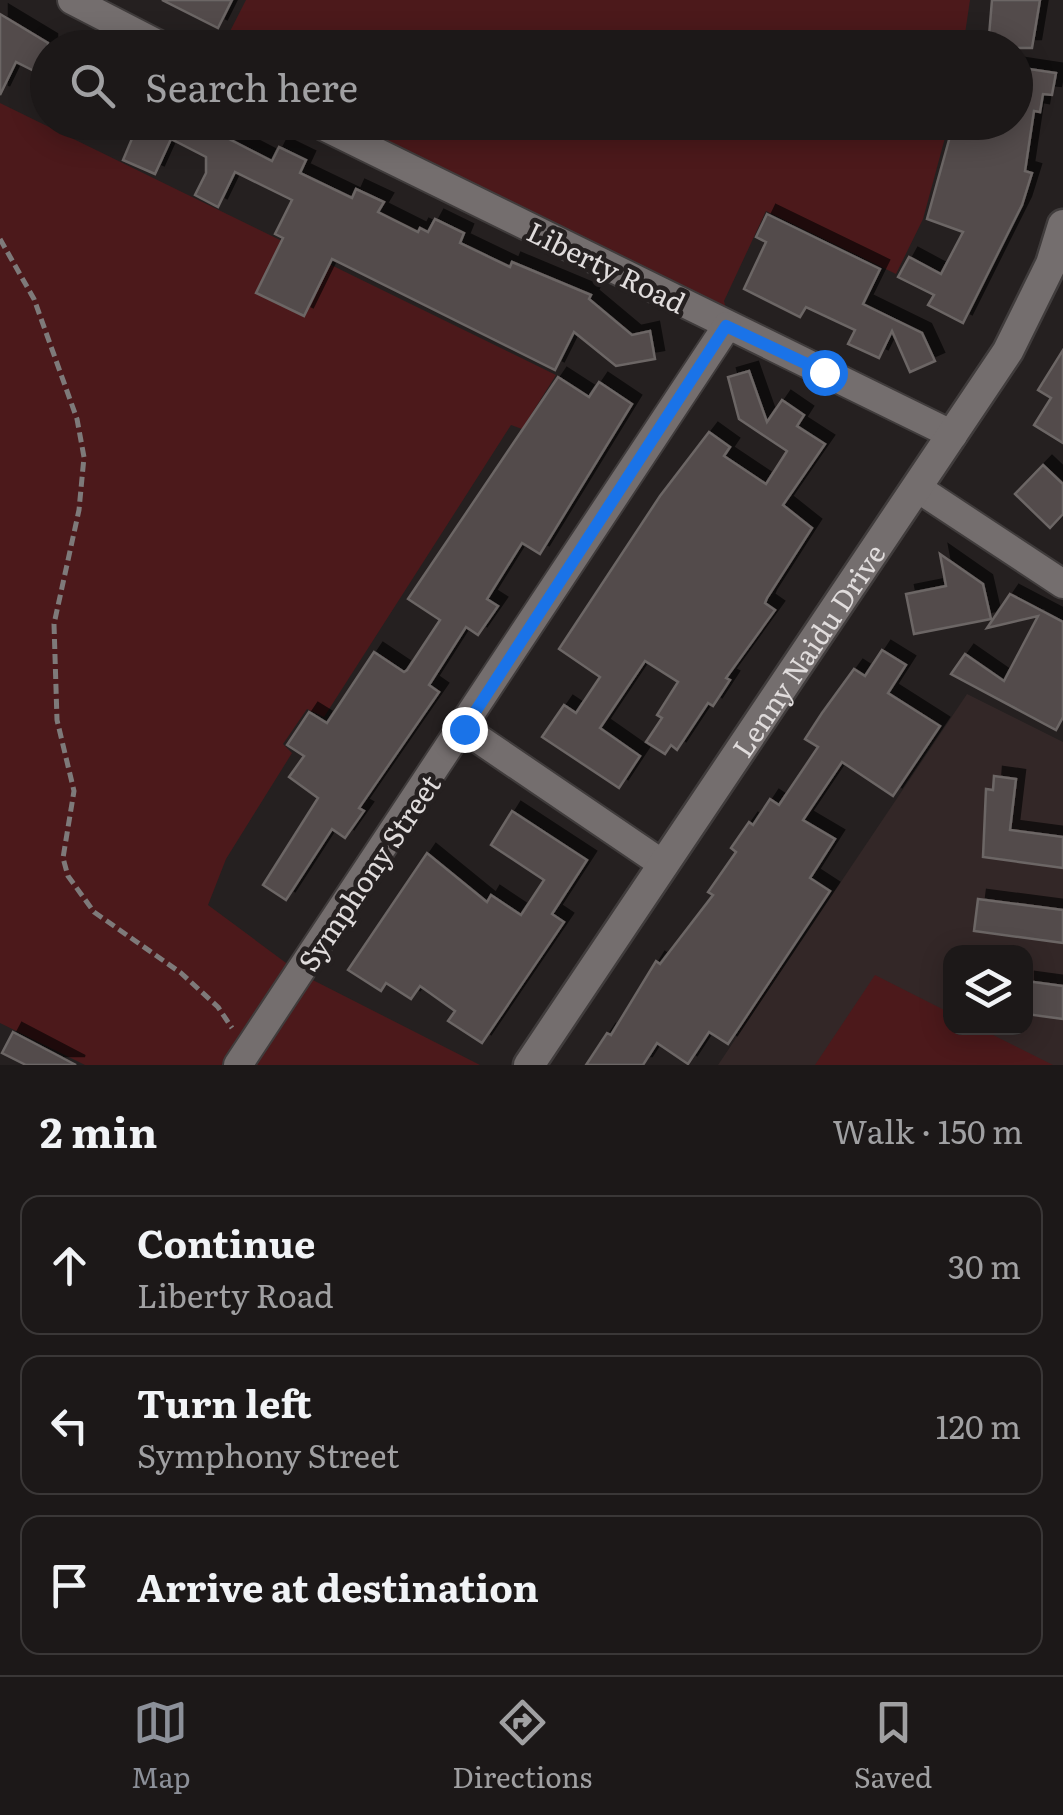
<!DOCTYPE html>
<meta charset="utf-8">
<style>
body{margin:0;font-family:Literata,serif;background:#292525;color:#f1f3f6}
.controls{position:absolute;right:30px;bottom:30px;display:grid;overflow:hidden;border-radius:20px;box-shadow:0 5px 25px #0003}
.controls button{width:90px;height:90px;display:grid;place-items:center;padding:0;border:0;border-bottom:2px solid #3a3737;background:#1c1818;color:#f1f3f6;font:50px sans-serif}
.stop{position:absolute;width:30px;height:30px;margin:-22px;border:8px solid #1a73e8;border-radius:50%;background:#fff}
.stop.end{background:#1a73e8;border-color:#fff;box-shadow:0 2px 10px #0008}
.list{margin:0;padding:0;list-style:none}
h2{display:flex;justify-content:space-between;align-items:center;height:130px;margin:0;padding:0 40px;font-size:42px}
h2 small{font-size:32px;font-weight:400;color:#a0a0a2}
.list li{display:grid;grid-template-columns:65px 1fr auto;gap:30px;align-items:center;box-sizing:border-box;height:140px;margin:0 20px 20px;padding:0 20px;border:2px solid #3a3737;border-radius:20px}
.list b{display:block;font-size:38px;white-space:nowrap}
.list p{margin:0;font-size:32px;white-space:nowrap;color:#a0a0a2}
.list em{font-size:32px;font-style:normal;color:#a0a0a2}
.icon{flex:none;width:55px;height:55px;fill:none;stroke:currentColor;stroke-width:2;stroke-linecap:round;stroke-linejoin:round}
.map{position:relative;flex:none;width:1063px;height:1065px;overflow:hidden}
.search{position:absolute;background:#1c1818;box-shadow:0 5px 25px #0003;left:30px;right:30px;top:30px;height:110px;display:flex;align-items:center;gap:25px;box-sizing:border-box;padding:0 35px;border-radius:55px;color:#a0a0a2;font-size:38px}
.sheet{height:610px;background:#1c1818}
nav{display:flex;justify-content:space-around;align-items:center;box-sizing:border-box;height:140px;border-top:2px solid #3a3737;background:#1c1818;font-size:28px;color:#a0a0a2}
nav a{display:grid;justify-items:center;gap:5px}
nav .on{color:#8c9099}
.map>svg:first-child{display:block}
.built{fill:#332727;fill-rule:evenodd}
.green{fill:#4c191b}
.building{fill:#524c4c;stroke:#6c6665;stroke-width:2.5;filter:url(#shadow)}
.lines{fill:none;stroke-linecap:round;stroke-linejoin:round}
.street-casing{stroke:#403c3c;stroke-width:32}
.secondary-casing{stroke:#403c3c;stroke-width:35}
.path{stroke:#7e7a7a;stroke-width:5;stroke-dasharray:10 5;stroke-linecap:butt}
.street{stroke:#746e6e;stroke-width:28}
.secondary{stroke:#746e6e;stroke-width:30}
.route{stroke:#1a73e8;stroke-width:12}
.labels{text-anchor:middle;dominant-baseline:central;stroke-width:9;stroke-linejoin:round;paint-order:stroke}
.street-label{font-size:28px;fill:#e0dcdc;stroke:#252020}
</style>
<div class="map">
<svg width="1063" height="1065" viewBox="0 0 1063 1065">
<defs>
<filter id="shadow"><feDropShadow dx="9" dy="-9" stdDeviation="0" flood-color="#0009"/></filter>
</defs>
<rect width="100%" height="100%" fill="#252020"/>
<path class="built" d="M967 694 1063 742V1065H718ZM950 952H1026V1028H950Z"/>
<g class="green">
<path d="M246 0H970L963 47H222Z"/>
<path d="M0 103 556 375 522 429 511 425 324 717 307 709 283 744 292 753 226 859 208 905 301 974 480 1065H85L0 1023Z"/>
<path d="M317 123H949L923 219 896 274 766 211 724 301 730 323Z"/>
<path d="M875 975 950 1013V1028H979L1053 1065H815Z"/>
</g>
<g class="building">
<path d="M162 0H232L218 28Z"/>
<path d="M992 0H1040L1032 48H988Z"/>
<path d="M0 14 48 43V78L16 62 0 95Z"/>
<path d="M1016 67 1056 73 1052 95 1043 94 1040 112 1034 111 1025 171 1032 173 1022 205 963 323 928 305 934 295 898 277 909 257 941 274 963 232 927 219 954 122H1016Z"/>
<path d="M139 122H196L272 161 279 147 306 160 300 173 352 198 356 189 384 202 378 212 418 232 420 228 428 232 435 219 464 233 460 243 510 267 512 262 591 295 589 299 632 335 650 331 655 359 616 366 574 332 555 370 332 259 304 316 256 293 283 238 275 234 292 200 235 172 218 207 195 195 206 173V157L171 139 155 174 123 160Z"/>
<path d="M767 214 880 269 863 304 922 333 935 361 910 372 892 331 879 358 848 344 855 330 806 307 800 317 744 289 766 242 756 237Z"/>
<path d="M1063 350V443L1034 425 1051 398 1038 390Z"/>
<path d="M749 371 767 422 782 400 804 415 797 426 825 444 783 505 812 528 767 598 765 603 775 610 726 678 730 680 713 706 708 703 677 750 671 745 665 754 646 742 662 718 657 715 678 682 645 661 600 728 640 756 619 788 542 737 564 705 576 713 600 677 559 649 660 496 709 432 730 447 724 456 766 484 787 451 739 419 728 377Z"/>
<path d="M558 377 589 397 599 382 632 404 540 554 522 543 487 599 498 606 478 635 466 627 429 685 439 692 359 808 364 811 345 838 332 829 286 900 263 885 318 798 289 777 304 756 287 745 309 712 327 723 374 652 404 672 407 670 440 620 408 599Z"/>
<path d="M1043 465 1063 484V514L1050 528 1015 494Z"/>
<path d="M940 554 983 584 991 619 914 634 906 594 946 586Z"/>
<path d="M1010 594 1063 622V717L1056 730 951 674 965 654 1004 681 1038 616 987 628Z"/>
<path d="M882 650 906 665 888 693 940 726 893 796 842 762 803 820 835 839 810 878 830 891 728 1044 709 1032 688 1064 657 1043 643 1065H586L607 1033 611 1035 656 961 660 964 713 895 708 892 736 852 731 848 749 822 753 825 770 799 779 805 818 747 805 739 822 713 854 669 865 676Z"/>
<path d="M994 776 1016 779 1010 830 1063 837V868L983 857 986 789 993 790Z"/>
<path d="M512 811 587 860 552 914 564 922 482 1043 448 1021 455 1011 420 986 411 999 386 983 381 991 348 970 427 853 487 902 491 895 521 915 544 880 491 845Z"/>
<path d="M978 899 1063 910V943L974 931Z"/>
<path d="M1026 981 1063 986V1019L1026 1014Z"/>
<path d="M13 1032 76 1065H26L2 1053Z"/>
</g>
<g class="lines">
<g class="street-casing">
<g id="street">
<path d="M72 0 165 48"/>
<path d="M315 122 953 435"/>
<path d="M919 489 1063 584"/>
<path d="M464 729 664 865"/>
<path d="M238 1065 727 326"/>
</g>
</g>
<g class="secondary-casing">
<g id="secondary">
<path id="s1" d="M529 1065 1008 351 1051 264 1063 225"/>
</g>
</g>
<path class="path" d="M0 239 34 299 77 419 84 457 79 510 54 624 57 720 74 791 63 858 68 876 94 912 181 973 218 1007 232 1028"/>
<use href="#street" class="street"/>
<use href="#secondary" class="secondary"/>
</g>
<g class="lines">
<path class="route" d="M464 729 726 326 824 372"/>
</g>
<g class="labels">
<g class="street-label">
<text transform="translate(607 266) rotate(26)">Liberty Road</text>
<text stroke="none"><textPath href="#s1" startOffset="500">Lenny Naidu Drive</textPath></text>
<text transform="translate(368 872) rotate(-56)">Symphony Street</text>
</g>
</g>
</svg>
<div class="controls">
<button><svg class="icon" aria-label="layers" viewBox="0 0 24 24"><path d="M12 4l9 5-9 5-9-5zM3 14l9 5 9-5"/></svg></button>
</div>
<div class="stop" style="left:824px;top:372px"></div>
<div class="stop end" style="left:464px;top:729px"></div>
<div class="search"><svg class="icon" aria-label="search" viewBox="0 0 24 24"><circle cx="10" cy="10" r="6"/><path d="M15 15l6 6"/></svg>Search here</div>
</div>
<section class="sheet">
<h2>2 min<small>Walk · 150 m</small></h2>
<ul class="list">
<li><svg class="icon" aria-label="ahead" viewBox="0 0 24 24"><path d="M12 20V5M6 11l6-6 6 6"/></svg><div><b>Continue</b><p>Liberty Road</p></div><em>30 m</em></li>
<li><svg class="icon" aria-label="left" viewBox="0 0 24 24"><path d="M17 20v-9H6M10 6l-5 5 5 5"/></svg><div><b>Turn left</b><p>Symphony Street</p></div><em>120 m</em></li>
<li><svg class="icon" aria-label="arrive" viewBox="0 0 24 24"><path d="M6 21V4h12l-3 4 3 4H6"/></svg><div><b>Arrive at destination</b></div></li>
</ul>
</section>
<nav>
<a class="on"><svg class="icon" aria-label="map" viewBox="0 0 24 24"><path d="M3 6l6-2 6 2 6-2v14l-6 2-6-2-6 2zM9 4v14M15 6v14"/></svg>Map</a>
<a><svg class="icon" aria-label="directions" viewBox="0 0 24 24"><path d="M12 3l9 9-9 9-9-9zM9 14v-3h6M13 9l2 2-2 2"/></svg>Directions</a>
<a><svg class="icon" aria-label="saved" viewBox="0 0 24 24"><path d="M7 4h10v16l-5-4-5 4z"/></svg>Saved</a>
</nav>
